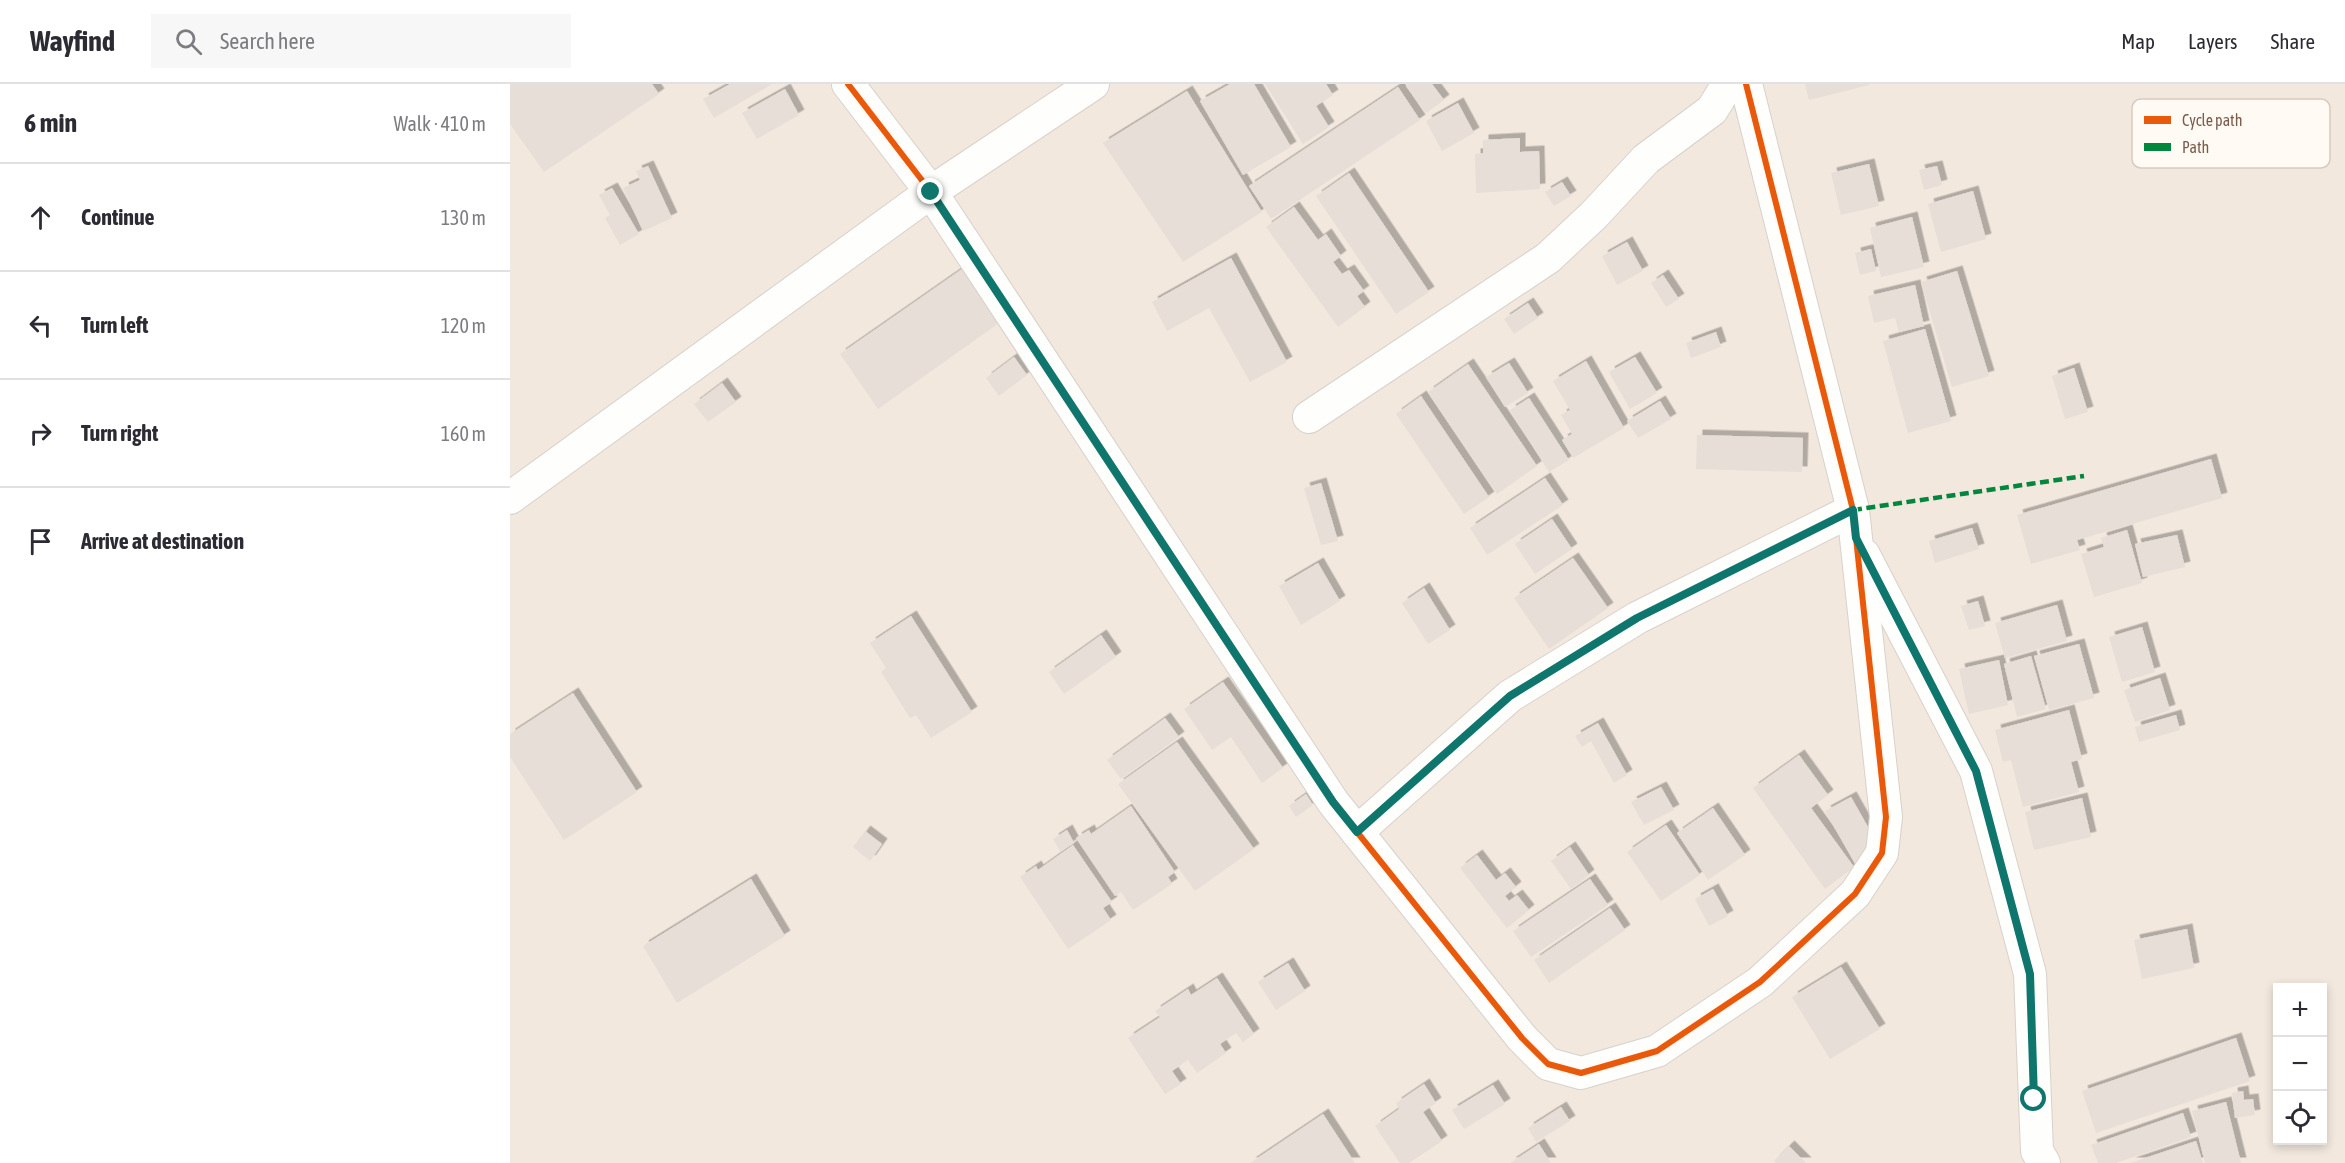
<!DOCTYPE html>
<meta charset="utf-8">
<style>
body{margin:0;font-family:"Asap Condensed",sans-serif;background:#f7f7f7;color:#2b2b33}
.controls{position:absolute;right:18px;bottom:18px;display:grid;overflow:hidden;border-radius:0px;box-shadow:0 3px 9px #0003}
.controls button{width:54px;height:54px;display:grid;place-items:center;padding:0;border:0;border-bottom:2px solid #e1e1e2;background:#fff;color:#2b2b33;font:30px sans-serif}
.stop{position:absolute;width:18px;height:18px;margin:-14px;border:4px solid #0f766e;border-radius:50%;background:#fff}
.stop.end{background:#0f766e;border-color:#fff;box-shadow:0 2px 6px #0008}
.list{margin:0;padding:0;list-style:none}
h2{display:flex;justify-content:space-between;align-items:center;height:78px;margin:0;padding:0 24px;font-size:26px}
h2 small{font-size:20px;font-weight:400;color:#7c7c81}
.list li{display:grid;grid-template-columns:39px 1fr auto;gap:18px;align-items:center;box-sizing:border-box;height:108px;padding:0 24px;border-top:2px solid #e1e1e2}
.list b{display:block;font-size:22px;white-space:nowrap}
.list em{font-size:20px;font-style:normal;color:#7c7c81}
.icon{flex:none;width:33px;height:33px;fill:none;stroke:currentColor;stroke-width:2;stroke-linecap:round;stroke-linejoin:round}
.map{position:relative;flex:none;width:1835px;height:1079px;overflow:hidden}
header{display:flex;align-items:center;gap:36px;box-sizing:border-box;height:84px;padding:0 30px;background:#fff;border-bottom:2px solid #e1e1e2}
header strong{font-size:28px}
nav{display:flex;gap:33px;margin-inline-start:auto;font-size:21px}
.search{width:420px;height:54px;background:#f7f7f7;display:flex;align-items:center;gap:15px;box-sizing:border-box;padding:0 21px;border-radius:0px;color:#7c7c81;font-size:22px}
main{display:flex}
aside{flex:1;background:#fff}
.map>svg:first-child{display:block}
.residential{fill:#f2e8de;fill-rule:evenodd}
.building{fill:#e6ded7;filter:url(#shadow)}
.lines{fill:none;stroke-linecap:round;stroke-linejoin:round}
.street-casing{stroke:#d7d1cb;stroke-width:34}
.street{stroke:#fefefd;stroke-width:32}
.quiet{stroke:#00873e;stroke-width:4.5;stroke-dasharray:9 4.5;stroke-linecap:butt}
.cycleway-casing{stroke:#fffaf3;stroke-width:10}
.cycleway{stroke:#e8590c;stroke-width:6}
.route{stroke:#0f766e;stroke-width:8}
.key{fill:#fffaf3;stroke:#d7cbc1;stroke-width:1.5}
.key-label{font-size:16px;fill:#7a5c4d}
</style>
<header>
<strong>Wayfind</strong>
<div class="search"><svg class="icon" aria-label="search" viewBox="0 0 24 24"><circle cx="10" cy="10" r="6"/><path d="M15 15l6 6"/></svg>Search here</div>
<nav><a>Map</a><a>Layers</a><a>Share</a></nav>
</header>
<main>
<aside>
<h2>6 min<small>Walk · 410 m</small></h2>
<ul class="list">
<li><svg class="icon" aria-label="ahead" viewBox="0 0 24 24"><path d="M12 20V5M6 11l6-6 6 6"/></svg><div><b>Continue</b></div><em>130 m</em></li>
<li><svg class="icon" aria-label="left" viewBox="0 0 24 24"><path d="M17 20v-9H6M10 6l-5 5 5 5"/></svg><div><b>Turn left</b></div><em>120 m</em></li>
<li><svg class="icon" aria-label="right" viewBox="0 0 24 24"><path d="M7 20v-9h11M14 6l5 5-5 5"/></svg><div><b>Turn right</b></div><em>160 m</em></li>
<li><svg class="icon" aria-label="arrive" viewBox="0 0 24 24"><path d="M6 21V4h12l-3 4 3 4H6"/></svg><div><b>Arrive at destination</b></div></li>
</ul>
</aside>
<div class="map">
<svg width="1835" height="1079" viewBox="0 0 1835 1079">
<defs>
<filter id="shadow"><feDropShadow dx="5.5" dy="-5.5" stdDeviation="0" flood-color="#0004"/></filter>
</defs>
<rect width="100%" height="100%" fill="#f9f5f0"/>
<path class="residential" d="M0 0H1835V1079H0ZM1768 904H1812V1056H1768Z"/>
<g class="building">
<path d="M0 0H142L149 10 34 88 0 40Z"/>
<path d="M220 0H262L204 34 193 15Z"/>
<path d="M720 0H744L781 63 733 91 690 17Z"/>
<path d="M755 0H816L823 11 806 22 819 43 793 60Z"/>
<path d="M898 0H922L934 16 916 29 896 2Z"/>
<path d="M1295 0H1359V1L1299 16Z"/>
<path d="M888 3 910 36 761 135 739 102Z"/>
<path d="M275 5 289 31 247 55 232 29Z"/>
<path d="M677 7 752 128 673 178 593 59Z"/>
<path d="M948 19 964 49 932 67 916 37Z"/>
<path d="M1010 54V68L1029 67 1030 105 966 109 965 70 973 69V56Z"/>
<path d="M1359 80 1369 122 1331 131 1321 89Z"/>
<path d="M138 82 162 134 133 147 113 104 130 96 126 87Z"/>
<path d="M1427 82 1432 101 1414 106 1409 86Z"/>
<path d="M839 89 919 208 886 230 806 112Z"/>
<path d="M1052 98 1061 112 1044 122 1035 108Z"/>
<path d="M102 104 129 150 110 161 95 134 100 131 89 111Z"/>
<path d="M1463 107 1476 155 1431 168 1418 120Z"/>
<path d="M784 123 808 156 816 150 831 172 823 178 832 190 839 186 854 207 847 212 855 223 828 243 756 143Z"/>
<path d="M1402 133 1414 183 1371 193 1360 144Z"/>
<path d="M1117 158 1133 187 1107 201 1092 172Z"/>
<path d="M1361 165 1366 187 1350 191 1345 169Z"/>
<path d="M721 174 777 278 740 298 699 224 657 247 642 218Z"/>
<path d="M452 185 489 239 368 325 330 270Z"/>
<path d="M1447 187 1479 292 1442 303 1411 198Z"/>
<path d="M1153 191 1169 215 1156 223 1141 199Z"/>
<path d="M1405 201 1414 242 1389 248 1385 234 1364 239 1358 212Z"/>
<path d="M1018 219 1028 234 1004 250 994 235Z"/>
<path d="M1415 245 1441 337 1398 349 1373 257Z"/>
<path d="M1206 248 1211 263 1181 274 1176 259Z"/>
<path d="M504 273 517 291 489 312 476 294Z"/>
<path d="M1125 273 1147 309 1120 325 1099 288Z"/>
<path d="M1076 277 1114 344 1063 374 1052 356 1062 350 1051 331 1060 326 1043 297Z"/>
<path d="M999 279 1018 309 995 323 976 293Z"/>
<path d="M958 280 1027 382 987 410 918 308Z"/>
<path d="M1564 284 1578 328 1555 335 1542 292Z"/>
<path d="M212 299 226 318 198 338 184 320Z"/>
<path d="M911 312 979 413 954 430 886 330Z"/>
<path d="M1019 314 1059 376 1039 388 1000 326Z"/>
<path d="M1150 317 1161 335 1128 354 1117 337Z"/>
<path d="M1187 351 1293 354 1292 388 1186 385Z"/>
<path d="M1701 375 1712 414 1567 456 1570 466 1521 480 1507 431Z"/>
<path d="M1035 394 1053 421 977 471 960 444Z"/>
<path d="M811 399 828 457 811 461 794 404Z"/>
<path d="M1042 435 1062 465 1025 490 1005 460Z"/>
<path d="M1462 444 1469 465 1425 479 1419 457Z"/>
<path d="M1617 446 1632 499 1584 513 1571 470 1594 463 1591 454Z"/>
<path d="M1667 451 1675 483 1633 493 1625 460Z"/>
<path d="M1063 474 1098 524 1039 565 1004 514Z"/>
<path d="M808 479 830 517 791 541 769 502Z"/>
<path d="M914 504 940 546 918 560 892 519Z"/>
<path d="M1468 517 1475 542 1459 546 1451 522Z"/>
<path d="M1547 521 1557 557 1495 574 1485 539Z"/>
<path d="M401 532 462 628 421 654 406 631 400 634 371 588 376 584 360 559Z"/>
<path d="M1632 543 1645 588 1612 598 1599 553Z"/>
<path d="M591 551 606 573 554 610 539 588Z"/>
<path d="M1569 560 1584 614 1539 626 1524 572Z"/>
<path d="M1521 572 1536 625 1507 633 1494 580Z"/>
<path d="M1489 576 1498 621 1459 630 1449 585Z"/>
<path d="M1650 594 1660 626 1625 638 1614 606Z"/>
<path d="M713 598 773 684 752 699 721 653 702 666 674 625Z"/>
<path d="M63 609 127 708 54 756 0 673V650Z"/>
<path d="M1559 626 1572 675 1561 678 1569 708 1513 723 1501 676 1493 678 1485 646Z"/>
<path d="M1666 631 1670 646 1629 658 1625 643Z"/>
<path d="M655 634 669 653 611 695 597 676Z"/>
<path d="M1088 639 1117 691 1104 699 1081 657 1072 663 1065 652Z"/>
<path d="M667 658 744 765 685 807 608 700Z"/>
<path d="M1289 671 1318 711 1301 724 1344 783 1315 805 1243 704Z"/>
<path d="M1151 703 1164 726 1134 741 1121 718Z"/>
<path d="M796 710 803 721 786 733 779 722Z"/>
<path d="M1341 713 1372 768 1347 783 1315 727Z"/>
<path d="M1572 714 1581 753 1524 766 1515 728Z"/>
<path d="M621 722 665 788 658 793 662 800 623 826 611 808 605 812 566 754 579 746 581 750Z"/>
<path d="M1203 724 1235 771 1198 796 1167 749Z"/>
<path d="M1156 741 1190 791 1151 817 1117 768Z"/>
<path d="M557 746 564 759 550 767 543 755Z"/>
<path d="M355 747 372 760 360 777 343 763Z"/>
<path d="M563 761 602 818 593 824 601 836 558 865 510 793 526 782 528 786Z"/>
<path d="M1060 763 1079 791 1061 805 1041 777Z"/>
<path d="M967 771 986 796 995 789 1006 803 995 812 999 817 1007 811 1019 826 997 844 950 784Z"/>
<path d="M241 795 275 852 167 919 133 862Z"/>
<path d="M1080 795 1098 821 1021 873 1003 847Z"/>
<path d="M1203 805 1218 832 1199 842 1185 815Z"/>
<path d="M1100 824 1115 846 1039 899 1024 876Z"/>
<path d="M1677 845 1684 884 1632 895 1624 856Z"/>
<path d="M778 879 795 907 766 926 748 898Z"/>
<path d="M1331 883 1370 945 1320 975 1282 913Z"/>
<path d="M707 894 744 950 733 958 726 949 710 960 716 969 687 989 678 976 662 987 671 1000 655 1010 618 954 650 933 645 927 678 905 681 911Z"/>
<path d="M1726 954 1740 997 1586 1049 1572 1007Z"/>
<path d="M914 1000 926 1019 913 1028 932 1057 899 1079H890L865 1042 889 1025 886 1019Z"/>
<path d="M983 1001 995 1020 954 1045 942 1026Z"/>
<path d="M1733 1007 1734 1016 1743 1015 1745 1031 1725 1034 1722 1009Z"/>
<path d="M1716 1018 1731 1079H1695L1682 1027Z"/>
<path d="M1051 1023 1060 1037 1026 1058 1018 1044Z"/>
<path d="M1673 1029 1681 1053 1606 1079H1588L1581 1061Z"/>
<path d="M813 1030 845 1079H740Z"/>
<path d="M1686 1057 1693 1079H1620Z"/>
<path d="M1029 1060 1041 1079H1000Z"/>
<path d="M1279 1062 1296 1079H1266L1264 1077Z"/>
</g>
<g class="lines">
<g class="street-casing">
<g id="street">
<path d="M338 0 421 108 823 718 1012 954 1038 980 1071 989 1147 967 1250 898 1345 810 1372 769 1376 733 1343 426 1236 0"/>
<path d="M799 333 1038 174 1084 131 1136 75 1202 26 1218 0"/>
<path d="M0 414 421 108 583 0"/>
<path d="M1354 471 1466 687 1520 890 1527 1067 1534 1079"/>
<path d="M847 748 1000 612 1127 534 1343 426"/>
</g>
</g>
<use href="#street" class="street"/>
<path class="quiet" d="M1343 426 1574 392"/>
<g class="cycleway-casing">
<path id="cycleway" d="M338 0 421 108 823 718 1012 954 1038 980 1071 989 1147 967 1250 898 1345 810 1372 769 1376 733 1343 426 1236 0"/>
</g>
<use href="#cycleway" class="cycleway"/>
</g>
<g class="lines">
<path class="route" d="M421 108 823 718 847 748 1000 612 1127 534 1343 426 1346 454 1466 687 1520 890 1524 1015"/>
</g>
<rect x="1622" y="15" width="198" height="69" rx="9" class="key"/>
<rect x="1634" y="32" width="27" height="8" fill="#e8590c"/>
<rect x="1634" y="59" width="27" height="8" fill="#00873e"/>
<g class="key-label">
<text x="1672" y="42">Cycle path</text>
<text x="1672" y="69">Path</text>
</g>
</svg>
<div class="controls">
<button>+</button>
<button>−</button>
<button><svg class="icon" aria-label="locate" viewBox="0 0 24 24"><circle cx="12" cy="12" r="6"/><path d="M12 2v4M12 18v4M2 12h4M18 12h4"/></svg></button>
</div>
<div class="stop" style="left:1524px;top:1015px"></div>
<div class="stop end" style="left:421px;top:108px"></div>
</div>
</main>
